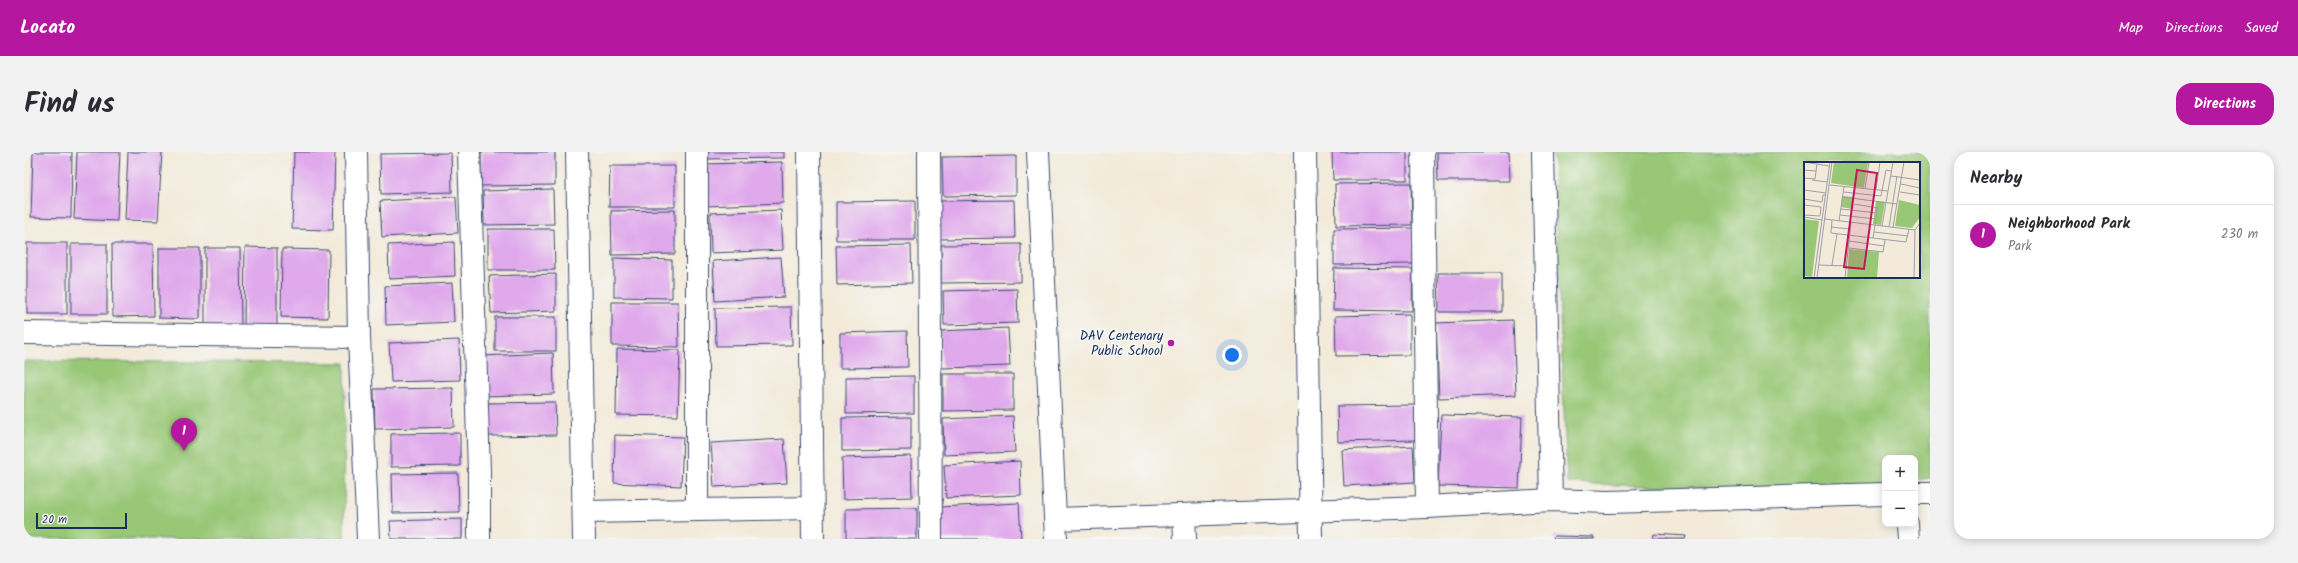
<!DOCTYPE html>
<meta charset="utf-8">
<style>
body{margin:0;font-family:Kalam,sans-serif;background:#f2f2f3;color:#2b2b33}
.controls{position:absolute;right:12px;bottom:12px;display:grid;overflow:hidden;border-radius:8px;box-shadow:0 2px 10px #0003}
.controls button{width:36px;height:36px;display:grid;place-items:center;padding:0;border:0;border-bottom:1px solid #e1e1e2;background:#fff;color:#2b2b33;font:20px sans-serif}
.scale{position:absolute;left:12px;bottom:10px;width:91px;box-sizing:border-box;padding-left:4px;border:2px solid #1b2f5e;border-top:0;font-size:11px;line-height:14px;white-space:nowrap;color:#1b2f5e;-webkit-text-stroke:3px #f6f6f2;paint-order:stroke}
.you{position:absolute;left:1208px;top:203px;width:14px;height:14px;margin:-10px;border:3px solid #fff;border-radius:50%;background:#1a73e8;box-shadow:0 0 0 6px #1a73e833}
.badge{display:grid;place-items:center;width:26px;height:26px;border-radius:50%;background:#b5179e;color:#fff;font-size:13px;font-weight:700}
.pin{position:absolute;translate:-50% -33px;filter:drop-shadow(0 1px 2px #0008)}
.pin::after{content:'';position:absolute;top:21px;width:14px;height:12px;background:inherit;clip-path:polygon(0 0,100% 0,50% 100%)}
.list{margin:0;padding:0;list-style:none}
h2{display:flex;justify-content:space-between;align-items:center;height:52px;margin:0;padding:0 16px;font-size:17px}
h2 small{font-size:13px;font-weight:400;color:#7c7c81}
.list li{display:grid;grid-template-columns:26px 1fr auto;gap:12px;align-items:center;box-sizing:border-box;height:60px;padding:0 16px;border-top:1px solid #e1e1e2}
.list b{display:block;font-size:15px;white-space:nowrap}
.list p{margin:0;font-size:13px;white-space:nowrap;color:#7c7c81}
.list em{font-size:13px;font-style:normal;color:#7c7c81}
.map{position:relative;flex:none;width:1906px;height:387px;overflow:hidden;border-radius:16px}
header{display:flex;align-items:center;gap:24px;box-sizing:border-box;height:56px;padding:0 20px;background:#b5179e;color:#fff}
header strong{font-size:19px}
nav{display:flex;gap:22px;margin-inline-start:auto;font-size:14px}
.intro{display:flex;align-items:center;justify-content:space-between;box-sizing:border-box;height:96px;padding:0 24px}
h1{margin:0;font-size:28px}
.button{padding:10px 18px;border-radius:16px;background:#b5179e;color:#fff;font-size:14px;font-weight:700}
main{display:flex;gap:24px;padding:0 24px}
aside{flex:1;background:#fff;border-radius:16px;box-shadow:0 2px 10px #0003}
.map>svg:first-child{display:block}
.green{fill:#98c776;stroke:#5a7b6a;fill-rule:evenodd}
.building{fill:#e0a9ec}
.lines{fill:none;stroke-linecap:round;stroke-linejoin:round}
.minor-casing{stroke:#3b4b70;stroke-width:24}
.minor{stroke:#fff;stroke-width:22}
.poi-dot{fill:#b5179e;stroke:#f6f6f2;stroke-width:1.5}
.labels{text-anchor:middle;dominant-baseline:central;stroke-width:3.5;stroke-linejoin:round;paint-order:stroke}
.poi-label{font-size:13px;fill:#1b2f5e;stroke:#f6f6f2;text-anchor:end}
.inset-road{fill:none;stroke:#9d9fa8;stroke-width:1}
.view{fill:#c2185b;fill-opacity:0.15;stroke:#c2185b;stroke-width:2}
.inset-edge{fill:none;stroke:#1b2f5e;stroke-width:2}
</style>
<header>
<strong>Locato</strong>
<nav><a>Map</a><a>Directions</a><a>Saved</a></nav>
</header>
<div class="intro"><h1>Find us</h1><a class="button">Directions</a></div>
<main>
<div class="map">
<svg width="1906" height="387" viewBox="0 0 1906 387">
<rect width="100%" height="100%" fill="#f6f6f2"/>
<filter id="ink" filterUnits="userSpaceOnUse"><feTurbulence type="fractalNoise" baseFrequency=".025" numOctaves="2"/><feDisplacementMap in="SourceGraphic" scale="8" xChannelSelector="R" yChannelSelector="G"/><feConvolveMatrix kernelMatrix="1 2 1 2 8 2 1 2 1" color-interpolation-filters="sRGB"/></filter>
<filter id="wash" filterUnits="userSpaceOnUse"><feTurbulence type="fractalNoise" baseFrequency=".012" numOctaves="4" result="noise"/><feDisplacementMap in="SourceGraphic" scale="16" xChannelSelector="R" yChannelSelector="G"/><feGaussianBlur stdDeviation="0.9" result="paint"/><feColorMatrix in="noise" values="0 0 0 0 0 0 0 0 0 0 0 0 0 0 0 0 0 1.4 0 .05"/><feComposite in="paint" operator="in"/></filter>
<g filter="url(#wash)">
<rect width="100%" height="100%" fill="#f3ead9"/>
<g class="green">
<path d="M1529 0H1906V326L1891 328V306H1861V332L1801 341 1543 331ZM1781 11H1895V125H1781Z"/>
<path d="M0 209 321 211 320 387H0Z"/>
</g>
<g id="blocks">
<g class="building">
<path d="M9 0H48L47 66 7 65Z"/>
<path d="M53 0H96L93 69 50 67Z"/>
<path d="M104 0H138L134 69 101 68Z"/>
<path d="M270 0H311L309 78 268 77Z"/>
<path d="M457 0H531V33L457 34Z"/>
<path d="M680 0H760V6L680 7Z"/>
<path d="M1308 0H1383V28H1309Z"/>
<path d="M1413 0H1485L1486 29H1414Z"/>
<path d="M427 1 428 40 357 42 356 2Z"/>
<path d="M992 4V43L919 44 918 5Z"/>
<path d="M758 10 759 51 681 54 680 12Z"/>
<path d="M586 14H651V55H585Z"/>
<path d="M1387 31 1388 73 1312 74 1311 32Z"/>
<path d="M529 37 530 72 460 73 459 39Z"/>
<path d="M432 45 434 81 358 85 356 49Z"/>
<path d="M990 48 991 86 910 87V49Z"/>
<path d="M891 49V88H812V50Z"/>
<path d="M651 58V102L588 103 587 59Z"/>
<path d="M757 58 759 98 687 101 686 61Z"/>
<path d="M1389 76V112L1310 113V77Z"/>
<path d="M464 77H530L531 118H464Z"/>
<path d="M430 90 431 124 365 127 364 93Z"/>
<rect x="3" y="91" width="40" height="71"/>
<rect x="47" y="92" width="36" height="70"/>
<path d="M88 92H129L130 164 89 165Z"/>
<path d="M997 92V130L917 131V93Z"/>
<path d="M887 93 888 131 813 133 812 94Z"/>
<path d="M221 95 253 96V176H220Z"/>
<path d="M135 96H176V167L135 166Z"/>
<path d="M181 96H216L217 175H181Z"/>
<path d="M258 97 305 98 304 166 257 165Z"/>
<path d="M757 105 760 145 691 149 689 109Z"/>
<path d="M590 106 648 108V146L590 145Z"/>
<path d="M1310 116 1389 117 1388 159 1309 158Z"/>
<path d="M1414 121H1478V160H1415Z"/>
<path d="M532 122V159L467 161 465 124Z"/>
<path d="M428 131 430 170 362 173 361 134Z"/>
<path d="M993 137 994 171 920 173 919 139Z"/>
<path d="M588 150H654L655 195 588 194Z"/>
<path d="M767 155 768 193 692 194 691 156Z"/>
<path d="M1386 162V203L1312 204 1311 164Z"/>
<rect x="471" y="165" width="61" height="34"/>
<path d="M1489 168 1492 243 1415 246 1412 171Z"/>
<path d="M984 176 986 214 918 216 916 179Z"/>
<path d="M883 179 884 215 816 216V181Z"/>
<path d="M435 188 436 228 367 230 365 191Z"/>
<path d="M593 197 656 198 654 264 592 263Z"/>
<path d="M529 201 530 242 459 244 457 204Z"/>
<path d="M919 222H989V258L919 259Z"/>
<path d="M890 224V261L822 262V225Z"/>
<path d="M429 236 430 275 351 277 350 237Z"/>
<path d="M531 250 532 283 464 284V251Z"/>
<path d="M1391 253 1392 288 1314 290 1313 254Z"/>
<path d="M1417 263 1498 265 1495 336 1414 334Z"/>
<path d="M989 264 991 300 920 303 919 267Z"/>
<path d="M887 265V298L818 299V266Z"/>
<path d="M436 281V314L367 315V282Z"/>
<path d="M591 283 659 285 657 334 590 331Z"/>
<path d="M760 287 763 331 690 335 687 291Z"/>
<path d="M1389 294 1391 330 1320 334 1318 298Z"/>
<path d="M887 304 888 345 819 347 818 306Z"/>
<path d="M996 309 997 343 922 346 920 313Z"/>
<path d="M434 321 435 360 369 361 368 322Z"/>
<path d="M995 351 997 387H916L915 355Z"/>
<path d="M893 356V387H822V357Z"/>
<path d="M438 367V387H367L366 369Z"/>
<path d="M1630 382 1662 384 1661 387H1629Z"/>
<path d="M1530 384 1570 385V387H1529Z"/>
</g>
</g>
</g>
<g filter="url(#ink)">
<use href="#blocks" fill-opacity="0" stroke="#3b4b70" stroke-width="1"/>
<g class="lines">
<g class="minor-casing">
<g id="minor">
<path d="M332 0 335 185 344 387"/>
<path d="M445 0 455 320V387"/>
<path d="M553 0 560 387"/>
<path d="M673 0V357"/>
<path d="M785 0 789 387"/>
<path d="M905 0 907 387"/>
<path d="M1014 0 1032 387"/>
<path d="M1281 0 1287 387"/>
<path d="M1399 0 1403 355"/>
<path d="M1519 0 1527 348"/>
<path d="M0 181 335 185"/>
<path d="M1891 341H1906"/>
<path d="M560 360 788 356"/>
<path d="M1160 363 1161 387"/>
<path d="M1032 367 1403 355 1527 348 1584 350 1861 342"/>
<path d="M1883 372 1884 387"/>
</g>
</g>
<use href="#minor" class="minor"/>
</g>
</g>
<circle class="poi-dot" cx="1147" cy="191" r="4"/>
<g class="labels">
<g class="poi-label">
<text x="1139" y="184">DAV Centenary<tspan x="1139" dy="15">Public School</tspan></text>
</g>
</g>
<g transform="translate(1780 10)">
<rect width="116" height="116" fill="#f3ead9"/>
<path d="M30 0H64L60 26 27 21ZM38 34 49 35 48 47 37 45ZM95 38 116 43V55L108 66 91 64ZM72 39 81 40 77 63 69 62ZM0 57 15 59 8 115 0 114ZM45 87 75 90 73 116H43Z" fill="#98c776"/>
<path class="inset-road" d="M0 0 25 4M0 8 12 9M87 14 116 18M0 16 11 17 13 2M8 18 23 20M97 22 116 26M26 23 84 29M61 27 65 0M0 28 22 31M72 28 76 0M40 30 77 34 82 8 87 9M96 30 116 33M39 35 93 42M0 37 18 40 19 33H22M50 42 74 46M0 43 17 45 16 54 0 53M37 47 73 51M36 53 72 57M0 55 18 58M21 57 111 68M28 58 27 71 102 80 105 67M35 59 40 25M71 63 74 40M78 64 89 0M27 65 46 67M85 65 93 14M89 65 100 0M70 70 104 74M69 76 71 63M45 79 80 84M45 86 79 90 81 78M15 103 42 104M28 103 33 72M10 116 26 0M13 116 28 0M41 116 47 61M110 116 111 68 116 61"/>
<path class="view" d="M53 8 73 11 60 107 40 105Z"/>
<rect width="116" height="116" class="inset-edge"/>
</g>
</svg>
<div class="controls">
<button>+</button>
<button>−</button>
</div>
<div class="scale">20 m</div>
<div class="you"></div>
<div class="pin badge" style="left:160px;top:299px">1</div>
</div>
<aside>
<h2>Nearby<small></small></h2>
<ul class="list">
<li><span class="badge">1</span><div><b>Neighborhood Park</b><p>Park</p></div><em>230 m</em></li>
</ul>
</aside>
</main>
